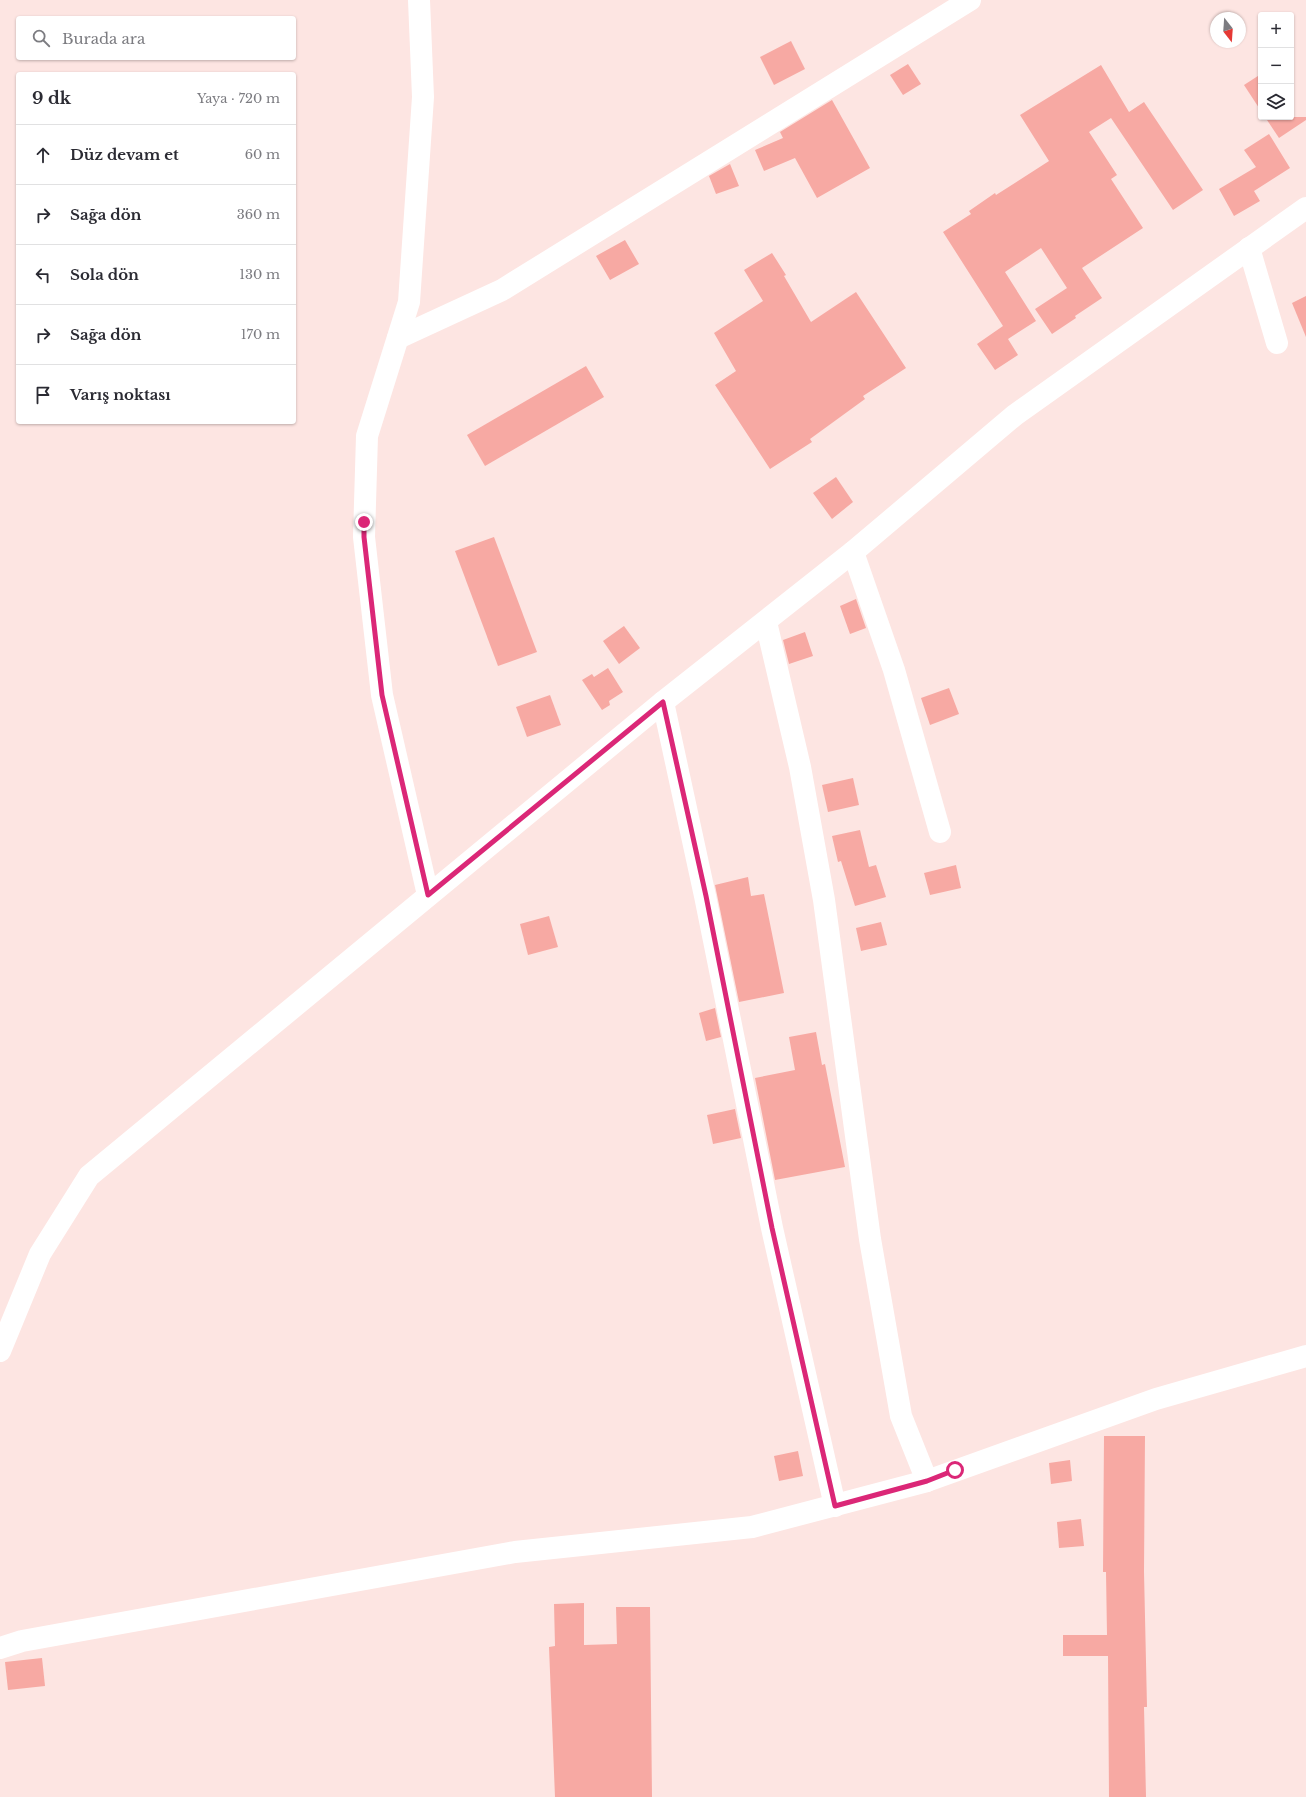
<!DOCTYPE html>
<html lang="tr">
<meta charset="utf-8">
<style>
body{margin:0;font-family:"Libre Baskerville",serif;background:#f2f2f3;color:#2b2b33}
.controls{position:absolute;right:12px;top:12px;display:grid;overflow:hidden;border-radius:4px;box-shadow:0 1px 3px #0004}
.controls button{width:36px;height:36px;display:grid;place-items:center;padding:0;border:0;border-bottom:1px solid #e1e1e2;background:#fff;color:#2b2b33;font:20px sans-serif}
.compass{position:absolute;left:1210px;top:12px;width:36px;height:36px;border-radius:50%;background:#fff;box-shadow:0 1px 3px #0004;rotate:163deg}
.stop{position:absolute;width:12px;height:12px;margin:-9px;border:3px solid #db2777;border-radius:50%;background:#fff}
.stop.end{background:#db2777;border-color:#fff;box-shadow:0 1px 4px #0008}
.list{margin:0;padding:0;list-style:none}
h2{display:flex;justify-content:space-between;align-items:center;height:52px;margin:0;padding:0 16px;font-size:17px}
h2 small{font-size:13px;font-weight:400;color:#7c7c81}
.list li{display:grid;grid-template-columns:26px 1fr auto;gap:12px;align-items:center;box-sizing:border-box;height:60px;padding:0 16px;border-top:1px solid #e1e1e2}
.list b{display:block;font-size:15px;white-space:nowrap}
.list em{font-size:13px;font-style:normal;color:#7c7c81}
.icon{flex:none;width:22px;height:22px;fill:none;stroke:currentColor;stroke-width:2;stroke-linecap:round;stroke-linejoin:round}
.map{position:relative;flex:none;width:1306px;height:1797px;overflow:hidden}
.search{position:absolute;background:#fff;box-shadow:0 1px 3px #0004;left:16px;top:16px;width:280px;height:44px;display:flex;align-items:center;gap:10px;box-sizing:border-box;padding:0 14px;border-radius:4px;color:#7c7c81;font-size:15px}
.panel{position:absolute;background:#fff;box-shadow:0 1px 3px #0004;left:16px;top:72px;width:280px;height:352px;border-radius:4px}
.map>svg:first-child{display:block}
.building{fill:#f7a9a3}
.lines{fill:none;stroke-linecap:round;stroke-linejoin:round}
.minor{stroke:#fff;stroke-width:22}
.route{stroke:#db2777;stroke-width:5}
</style>
<div class="map">
<svg width="1306" height="1797" viewBox="0 0 1306 1797">
<rect width="100%" height="100%" fill="#fde5e2"/>
<g class="building">
<path d="M791 41 805 69 774 85 760 57Z"/>
<path d="M908 64 921 84 903 95 890 75Z"/>
<path d="M1101 65 1129 112 1144 102 1203 190 1173 210 1111 118 1089 132 1117 175 1111 179 1143 228 1082 268 1102 298 1075 316 1076 318 1052 334 1035 309 1067 288 1041 248 1005 272 1036 321 1008 339 1018 355 995 370 977 344 1003 326 943 232 971 214 969 211 995 193 996 195 1049 161 1020 115Z"/>
<path d="M1261 74V111L1244 85Z"/>
<path d="M832 100 870 168 817 198 795 158 764 171 755 150 783 138 780 132Z"/>
<path d="M1265 117H1306V120L1279 138Z"/>
<path d="M1269 134 1290 168 1254 191 1260 201 1234 216 1219 189 1256 167 1244 150Z"/>
<path d="M730 164 739 186 716 194 709 176Z"/>
<path d="M625 240 639 264 610 280 596 256Z"/>
<path d="M772 253 786 275 784 276 811 322 856 292 906 368 863 396 865 399 810 439 812 442 770 469 715 385 736 371 714 333 763 301 744 270Z"/>
<path d="M1306 296V337L1292 303Z"/>
<path d="M586 366 604 397 485 466 467 435Z"/>
<path d="M836 477 853 502 832 519 813 493Z"/>
<path d="M494 537 537 652 498 666 455 551Z"/>
<path d="M856 599 866 628 850 634 840 606Z"/>
<path d="M624 626 640 648 619 664 603 641Z"/>
<path d="M805 632 813 656 789 664 783 640Z"/>
<path d="M608 668 623 692 609 701 610 705 602 710 582 680 592 674 594 677Z"/>
<path d="M949 688 959 714 930 725 921 698Z"/>
<path d="M550 695 561 725 527 737 516 707Z"/>
<path d="M853 778 859 805 828 812 822 785Z"/>
<path d="M860 830 869 867 876 865 886 897 855 906 841 861 838 862 832 836Z"/>
<path d="M956 865 961 888 930 895 924 873Z"/>
<path d="M748 877 751 896 764 894 784 993 739 1002 715 885Z"/>
<path d="M549 916 558 947 528 955 520 924Z"/>
<path d="M881 922 887 945 861 951 856 928Z"/>
<path d="M715 1008 721 1037 706 1041 699 1013Z"/>
<path d="M816 1032 822 1065 825 1064 845 1167 775 1180 755 1078 795 1070 789 1037Z"/>
<path d="M735 1109 741 1138 713 1144 707 1115Z"/>
<path d="M1104 1436H1145L1144 1572 1147 1707H1144L1146 1797H1109L1108 1656H1063V1635H1107L1106 1572H1103Z"/>
<path d="M798 1451 803 1476 779 1481 774 1456Z"/>
<path d="M1070 1460 1072 1481 1051 1484 1049 1463Z"/>
<path d="M1081 1519 1084 1546 1059 1548 1057 1522Z"/>
<path d="M584 1603V1645L617 1644 616 1607H650L652 1797H555L549 1647 555 1646 554 1604Z"/>
<path d="M42 1658 45 1686 8 1690 5 1662Z"/>
</g>
<g class="lines">
<g class="minor">
<path d="M419 0 423 97 409 302 367 436 364 537 382 695 428 895"/>
<path d="M1249 248 1277 343"/>
<path d="M398 338 502 290 970 0"/>
<path d="M853 552 894 670 940 832"/>
<path d="M766 622 800 767 824 900 870 1239 901 1416 927 1481"/>
<path d="M663 702 705 896 772 1228 835 1506"/>
<path d="M0 1351 40 1254 89 1176 663 702 853 552 1015 415 1306 208"/>
<path d="M0 1648 22 1641 515 1552 752 1527 927 1481 1156 1399 1306 1356"/>
</g>
</g>
<g class="lines">
<path class="route" d="M364 522V537L382 695 428 895 663 702 706 896 772 1228 835 1506 927 1481 955 1470"/>
</g>
</svg>
<div class="controls">
<button>+</button>
<button>−</button>
<button><svg class="icon" aria-label="layers" viewBox="0 0 24 24"><path d="M12 4l9 5-9 5-9-5zM3 14l9 5 9-5"/></svg></button>
</div>
<svg class="compass" viewBox="-18 -18 36 36"><path d="M0-13l5 13h-10z" fill="#e53935"/><path d="M0 13l5-13h-10z" fill="#7c7c81"/></svg>
<div class="stop" style="left:955px;top:1470px"></div>
<div class="stop end" style="left:364px;top:522px"></div>
<div class="search"><svg class="icon" aria-label="search" viewBox="0 0 24 24"><circle cx="10" cy="10" r="6"/><path d="M15 15l6 6"/></svg>Burada ara</div>
<section class="panel">
<h2>9 dk<small>Yaya · 720 m</small></h2>
<ul class="list">
<li><svg class="icon" aria-label="ahead" viewBox="0 0 24 24"><path d="M12 20V5M6 11l6-6 6 6"/></svg><div><b>Düz devam et</b></div><em>60 m</em></li>
<li><svg class="icon" aria-label="right" viewBox="0 0 24 24"><path d="M7 20v-9h11M14 6l5 5-5 5"/></svg><div><b>Sağa dön</b></div><em>360 m</em></li>
<li><svg class="icon" aria-label="left" viewBox="0 0 24 24"><path d="M17 20v-9H6M10 6l-5 5 5 5"/></svg><div><b>Sola dön</b></div><em>130 m</em></li>
<li><svg class="icon" aria-label="right" viewBox="0 0 24 24"><path d="M7 20v-9h11M14 6l5 5-5 5"/></svg><div><b>Sağa dön</b></div><em>170 m</em></li>
<li><svg class="icon" aria-label="arrive" viewBox="0 0 24 24"><path d="M6 21V4h12l-3 4 3 4H6"/></svg><div><b>Varış noktası</b></div></li>
</ul>
</section>
</div>
